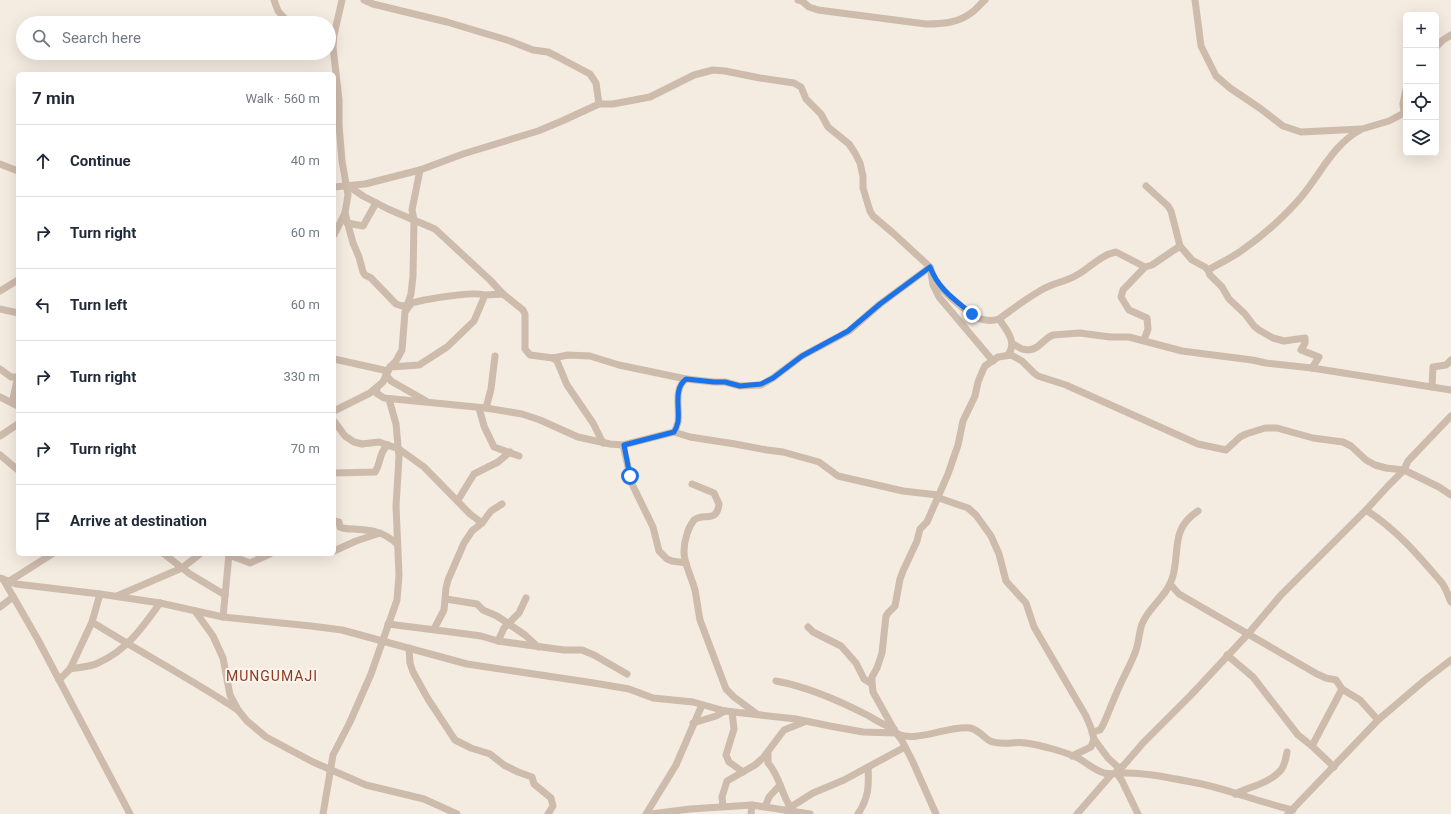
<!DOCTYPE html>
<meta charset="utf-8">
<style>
body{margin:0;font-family:Roboto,sans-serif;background:#f2f2f3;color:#1f2937}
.controls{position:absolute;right:12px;top:12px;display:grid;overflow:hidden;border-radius:6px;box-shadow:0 4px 16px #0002}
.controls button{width:36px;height:36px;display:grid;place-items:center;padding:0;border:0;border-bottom:1px solid #e0e1e3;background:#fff;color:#1f2937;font:20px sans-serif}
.stop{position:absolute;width:12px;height:12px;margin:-9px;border:3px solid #1a73e8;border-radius:50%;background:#fff}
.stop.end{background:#1a73e8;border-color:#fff;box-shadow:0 1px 4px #0008}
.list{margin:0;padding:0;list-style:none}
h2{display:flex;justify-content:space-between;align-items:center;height:52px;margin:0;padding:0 16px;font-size:17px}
h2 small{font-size:13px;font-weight:400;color:#747a83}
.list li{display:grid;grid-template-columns:26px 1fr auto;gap:12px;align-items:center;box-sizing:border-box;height:72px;padding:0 16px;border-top:1px solid #e0e1e3}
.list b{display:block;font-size:15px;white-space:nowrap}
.list em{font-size:13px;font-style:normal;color:#747a83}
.icon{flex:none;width:22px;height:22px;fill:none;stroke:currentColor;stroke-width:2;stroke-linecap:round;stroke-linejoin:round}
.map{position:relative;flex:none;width:1451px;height:814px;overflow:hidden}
.search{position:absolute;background:#fff;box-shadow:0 4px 16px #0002;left:16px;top:16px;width:320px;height:44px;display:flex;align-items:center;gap:10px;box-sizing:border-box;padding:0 14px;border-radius:22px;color:#747a83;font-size:15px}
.panel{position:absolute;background:#fff;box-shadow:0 4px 16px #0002;left:16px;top:72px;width:320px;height:484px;border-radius:6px}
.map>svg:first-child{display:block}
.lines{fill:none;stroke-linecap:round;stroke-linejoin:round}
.street{stroke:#cdbbac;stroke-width:7}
.route{stroke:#1a73e8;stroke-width:5}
.labels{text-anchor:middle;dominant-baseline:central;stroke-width:4;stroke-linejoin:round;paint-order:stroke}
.quarter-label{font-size:14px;letter-spacing:1px;fill:#8c3b22;stroke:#fbf5ee}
</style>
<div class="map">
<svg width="1451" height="814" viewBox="0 0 1451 814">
<rect width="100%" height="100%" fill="#f4ebe1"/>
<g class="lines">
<g class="street">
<path d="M274 0 278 11 289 23"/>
<path d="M798 0 802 1 809 7 818 10 926 24C942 24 958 23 971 13 976 10 980 4 985 0"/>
<path d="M1195 0 1201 46 1216 76 1230 88 1261 109 1283 126 1301 132 1362 129 1389 121 1404 113 1403 104 1406 89"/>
<path d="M1436 47 1443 40 1451 35"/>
<path d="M599 104H613L650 97 694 75 713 70 725 71 760 78 794 83 801 87 806 99 821 114 828 127 849 144 855 153 860 163 863 176V188L870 211 873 216 893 233 930 267 933 285 939 297 993 361"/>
<path d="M0 164 18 171"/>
<path d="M347 185 363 196 388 209 435 229 490 280 503 294 523 310 525 314V349L530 355 553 358 557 361 567 385 593 423 603 443"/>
<path d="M1146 186 1168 206 1171 211 1180 246 1192 260 1205 267 1208 270 1210 275 1222 287 1229 299 1245 314 1254 326 1259 330 1273 338 1284 341 1305 338V343L1301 350 1319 357 1312 368"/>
<path d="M334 187 365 184 420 170 463 154 538 131 562 121 599 104 596 83 590 74 558 57 548 52 533 50 510 41 447 22 373 4 364 0"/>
<path d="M345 213 353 243 359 257 363 272 365 275 371 278 396 304 402 306 410 305"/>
<path d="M347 223 363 226 376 203"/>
<path d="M334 235 345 213 348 195 342 161 339 125V100L333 47 334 35 342 0"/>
<path d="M1208 270C1220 263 1234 257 1245 248 1264 235 1287 214 1302 196 1321 173 1333 145 1360 130"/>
<path d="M0 291 18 280"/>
<path d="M408 303C414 303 419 301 424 300 437 298 473 291 484 295"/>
<path d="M0 309 18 313"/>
<path d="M999 319C1006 329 1017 342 1009 353L1011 355"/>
<path d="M1144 340 1148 329 1147 318 1129 310 1121 297 1123 290 1145 267 1152 265 1180 246"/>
<path d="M1013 344 1022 349 1028 350 1033 349 1037 347 1049 337 1053 335 1080 333 1110 337H1129L1182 351 1252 360 1266 363 1312 368 1451 390"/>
<path d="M553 358 568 355 590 356 619 365 686 379"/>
<path d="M334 359 388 371"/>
<path d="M390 367 419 365 447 347 474 321 485 295 503 294"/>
<path d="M0 369 11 377H18"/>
<path d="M386 375 391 381 426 401"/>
<path d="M1432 387 1433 367 1446 365 1451 360"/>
<path d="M377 389 376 393 384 398 486 408 522 414 540 420 578 437 610 444 623 445 674 432 690 437 735 444 767 450 783 452 819 462 838 476 903 491 938 495 939 498 968 508 976 515 991 536 999 554 1006 581 1026 603 1034 627 1086 716 1091 728 1094 739 1091 747 1072 756"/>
<path d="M0 397 18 406"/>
<path d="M12 403 18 376"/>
<path d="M479 408 484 426 494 447 519 456"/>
<path d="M486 408 491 389 495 356"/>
<path d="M334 411 370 393 383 382 390 367 396 361 402 350 405 312 410 305 408 303 411 294 413 276 414 220 412 210 420 170"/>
<path d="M334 421 345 436 354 442 362 444 379 442 399 449 424 467 470 514 482 523"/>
<path d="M674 432C676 429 677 426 678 422 680 408 673 389 686 379L714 382H725L740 386 761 385 773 378 802 356 849 331 880 304 930 267C932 272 933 277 936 281 943 292 966 312 978 318 985 321 992 321 999 319 1014 308 1028 297 1045 288 1055 283 1067 281 1077 275 1090 268 1100 255 1116 252L1145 267"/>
<path d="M0 436 18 424"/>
<path d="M623 445 632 484 653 527 659 551 667 559 672 561 686 563"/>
<path d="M0 455 18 470"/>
<path d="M334 473 375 472C381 463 379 452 388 445"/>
<path d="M692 484 714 493 719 504C717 524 703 512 694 520 691 524 688 530 687 534 679 558 689 568 695 590 697 600 698 610 700 620L726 689 734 697 757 714"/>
<path d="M458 500 474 474 498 462 510 452"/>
<path d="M1366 510C1396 529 1419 556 1442 583 1446 588 1448 596 1451 602"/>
<path d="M334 521 339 522 340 527C344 529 348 529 353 529 371 530 383 531 397 544"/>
<path d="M334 551 356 541 380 533"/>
<path d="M164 554 190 574 225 595"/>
<path d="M229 555 250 563 270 554"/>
<path d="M0 578 16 584 100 594 160 603 223 617 311 626 342 630 467 664 594 683 629 689 653 698 693 702 725 711 796 719 830 726 863 732 896 733C915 744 949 725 970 728 979 730 983 737 990 741 1001 746 1015 741 1026 743 1040 745 1066 752 1078 758 1087 763 1094 770 1104 773 1112 775 1117 773 1125 773 1140 773 1155 775 1170 778 1181 780 1192 782 1202 784 1233 791 1262 803 1293 810"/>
<path d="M3 579 37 638 130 814"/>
<path d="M8 582 52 554"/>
<path d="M1170 584 1179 594 1317 674 1326 678 1336 680 1342 689 1360 700 1378 720"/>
<path d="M117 596 182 568 200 554"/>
<path d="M446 599 477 604 483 610 497 616 525 635 538 647"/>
<path d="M0 607 13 597"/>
<path d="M195 611 213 636 223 658 230 695 238 710 247 721 266 737 313 762 366 785 424 799 457 814"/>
<path d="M223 617 229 554"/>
<path d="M92 622C140 652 191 679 238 710"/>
<path d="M388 624 459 633 481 636 498 641 564 650H582L594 655 627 674"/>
<path d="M808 627 813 632 841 646 856 663 864 679 872 684 873 692 896 733"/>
<path d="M434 629 444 610 446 588 448 580 464 543 472 531 482 523 491 511 502 504"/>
<path d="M498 641 504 628 519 613 526 598"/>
<path d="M409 648 410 663 413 672 428 699 455 740 471 748 490 754 504 765 518 772 532 777 534 784 551 798 553 806 548 814"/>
<path d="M1227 655 1253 677 1298 735 1312 746 1334 767"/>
<path d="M70 669C79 667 90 667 98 663 127 650 143 627 160 603"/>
<path d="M59 680 70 669 78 652 92 622 100 594"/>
<path d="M776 681C809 687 840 701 869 716 877 721 884 725 894 729"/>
<path d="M872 684V677L877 668 882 653 886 616 888 613 895 606 900 579 903 571 917 541 920 529 927 522 948 474 958 445 963 421 975 396 978 382 983 370 985 366 998 357 1011 355 1022 361 1034 373 1038 376 1066 385 1198 444 1226 450 1240 437 1246 434 1265 428H1277L1313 438 1343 442 1351 446 1366 460 1375 465 1386 468 1404 470 1439 487 1451 495"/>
<path d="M732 712 734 729 726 755 729 762 743 772"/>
<path d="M693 723 716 716 725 711"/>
<path d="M1093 732 1100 730 1103 725C1108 714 1112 703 1117 692 1123 677 1131 665 1136 650 1139 642 1139 632 1142 624 1148 608 1167 596 1172 579 1181 552 1169 530 1198 511"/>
<path d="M897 734 901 739 912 760 936 814"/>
<path d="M1094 739 1108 758 1120 769"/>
<path d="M1312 746 1342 689"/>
<path d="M768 753V763C780 776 781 794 791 808"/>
<path d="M1235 794C1249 787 1270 783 1281 770 1285 765 1286 758 1287 752"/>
<path d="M723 806 722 797 727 781 755 765 763 758 784 730 804 722"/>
<path d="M765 807 769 797 780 785"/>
<path d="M786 810 813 793 844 780 905 747"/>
<path d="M323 814 333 755 350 722 371 674 397 600 399 575 396 506 399 457 396 424 389 399"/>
<path d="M646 814 676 765 702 705"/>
<path d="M651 814 690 809 752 805 810 814"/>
<path d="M751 814 752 805"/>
<path d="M858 814C869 797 869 786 868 767"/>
<path d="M1077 814 1111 775"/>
<path d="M1138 814 1122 781 1116 772 1124 765 1143 743 1191 695 1248 634 1281 595 1366 510 1388 486 1404 470 1408 461 1451 416"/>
<path d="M1288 814 1378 720 1425 680 1451 660"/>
</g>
</g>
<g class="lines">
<path class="route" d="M630 476 624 445 674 432C676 429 677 426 678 422 680 408 673 389 686 379L714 382H725L740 386 761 384 773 378 802 356 848 331 880 304 930 267C939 290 954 299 972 314"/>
</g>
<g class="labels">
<g class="quarter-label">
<text x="272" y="676">MUNGUMAJI</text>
</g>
</g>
</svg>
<div class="controls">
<button>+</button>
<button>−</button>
<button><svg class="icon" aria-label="locate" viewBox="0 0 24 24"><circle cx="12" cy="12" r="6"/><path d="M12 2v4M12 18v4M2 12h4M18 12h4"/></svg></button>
<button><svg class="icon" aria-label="layers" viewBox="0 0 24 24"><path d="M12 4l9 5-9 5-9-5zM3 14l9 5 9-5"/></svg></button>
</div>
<div class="stop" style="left:630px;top:476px"></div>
<div class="stop end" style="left:972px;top:314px"></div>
<div class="search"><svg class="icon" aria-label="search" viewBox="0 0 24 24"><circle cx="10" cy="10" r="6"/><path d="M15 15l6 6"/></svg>Search here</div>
<section class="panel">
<h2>7 min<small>Walk · 560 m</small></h2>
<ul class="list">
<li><svg class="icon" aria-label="ahead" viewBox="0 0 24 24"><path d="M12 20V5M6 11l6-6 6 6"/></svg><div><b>Continue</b></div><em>40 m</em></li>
<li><svg class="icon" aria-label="right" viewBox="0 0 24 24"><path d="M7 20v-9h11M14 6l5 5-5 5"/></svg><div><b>Turn right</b></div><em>60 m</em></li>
<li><svg class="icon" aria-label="left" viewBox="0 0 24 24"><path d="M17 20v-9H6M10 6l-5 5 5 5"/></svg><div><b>Turn left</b></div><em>60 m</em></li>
<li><svg class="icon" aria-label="right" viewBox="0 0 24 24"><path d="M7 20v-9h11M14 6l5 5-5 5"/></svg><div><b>Turn right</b></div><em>330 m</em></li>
<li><svg class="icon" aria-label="right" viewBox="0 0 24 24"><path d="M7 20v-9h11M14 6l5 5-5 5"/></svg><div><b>Turn right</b></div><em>70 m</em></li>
<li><svg class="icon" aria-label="arrive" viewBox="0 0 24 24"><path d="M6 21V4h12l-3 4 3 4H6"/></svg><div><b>Arrive at destination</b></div></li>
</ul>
</section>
</div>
